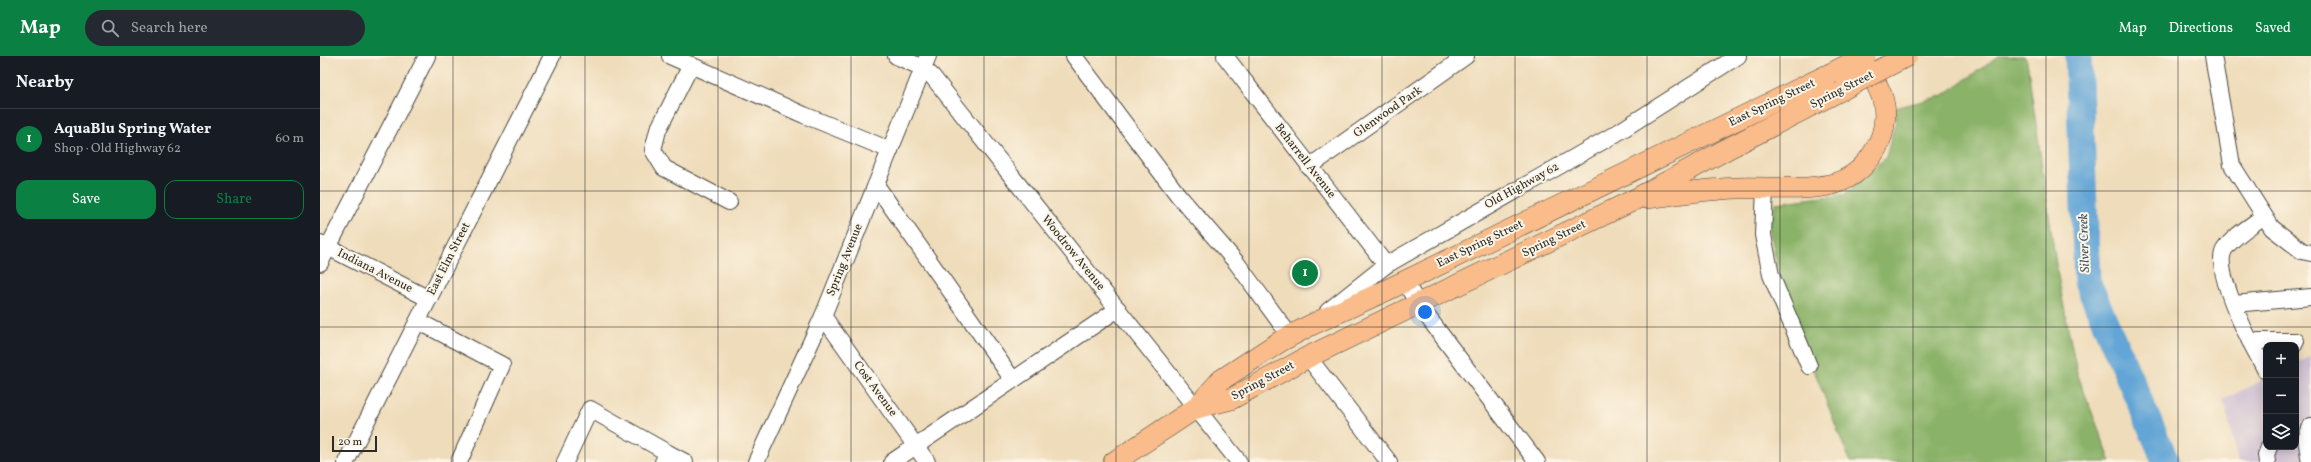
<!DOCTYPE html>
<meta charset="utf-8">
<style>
body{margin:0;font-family:Vollkorn,serif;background:#242831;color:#f1f3f6}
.controls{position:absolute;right:12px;bottom:12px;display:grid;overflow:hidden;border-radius:8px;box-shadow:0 2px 10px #0003}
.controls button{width:36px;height:36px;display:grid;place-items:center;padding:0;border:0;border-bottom:1px solid #363941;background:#171b24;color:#f1f3f6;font:20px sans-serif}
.scale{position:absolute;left:12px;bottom:10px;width:45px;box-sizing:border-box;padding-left:4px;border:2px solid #2b2b2b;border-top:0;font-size:11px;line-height:14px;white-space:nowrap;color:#2b2b2b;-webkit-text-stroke:3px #fcf5e5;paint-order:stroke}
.you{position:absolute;left:1105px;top:256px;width:14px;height:14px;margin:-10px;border:3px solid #fff;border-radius:50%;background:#1a73e8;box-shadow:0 0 0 6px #1a73e833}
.badge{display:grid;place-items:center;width:26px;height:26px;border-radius:50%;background:#0b8043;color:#fff;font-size:13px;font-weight:700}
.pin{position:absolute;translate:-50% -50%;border:2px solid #fff;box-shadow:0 1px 4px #0006}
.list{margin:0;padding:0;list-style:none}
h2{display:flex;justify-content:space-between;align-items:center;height:52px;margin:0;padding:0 16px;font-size:17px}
h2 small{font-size:13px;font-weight:400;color:#9ea1a6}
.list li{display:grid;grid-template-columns:26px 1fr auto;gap:12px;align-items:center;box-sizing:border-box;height:60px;padding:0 16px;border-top:1px solid #363941}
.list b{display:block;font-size:15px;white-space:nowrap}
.list p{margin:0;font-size:13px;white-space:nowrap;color:#9ea1a6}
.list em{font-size:13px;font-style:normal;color:#9ea1a6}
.actions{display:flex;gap:8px;padding:12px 16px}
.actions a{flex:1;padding:9px 0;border:1px solid #0b8043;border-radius:12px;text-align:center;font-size:14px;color:#0b8043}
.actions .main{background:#0b8043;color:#fff}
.icon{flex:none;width:22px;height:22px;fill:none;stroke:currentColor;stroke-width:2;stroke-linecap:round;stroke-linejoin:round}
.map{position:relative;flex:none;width:1991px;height:406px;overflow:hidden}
header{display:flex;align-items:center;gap:24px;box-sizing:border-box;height:56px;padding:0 20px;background:#0b8043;color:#fff}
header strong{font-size:19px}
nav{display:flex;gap:22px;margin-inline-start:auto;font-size:14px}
.search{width:280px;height:36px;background:#242831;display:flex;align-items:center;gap:10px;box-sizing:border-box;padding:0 14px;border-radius:22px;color:#9ea1a6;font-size:15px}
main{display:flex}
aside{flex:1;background:#171b24}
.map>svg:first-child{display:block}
.industrial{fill:#cebed1}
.forest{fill:#8ab268;stroke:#5a6e4a}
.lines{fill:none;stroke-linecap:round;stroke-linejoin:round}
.river{stroke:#62a5d6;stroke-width:27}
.minor-casing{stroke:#484640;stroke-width:18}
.major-casing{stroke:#484640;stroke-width:22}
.minor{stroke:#fff;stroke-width:16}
.major{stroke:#f9bc8a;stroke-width:21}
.major-bridge-casing{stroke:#484640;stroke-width:22;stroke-linecap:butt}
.major-bridge{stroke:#f9bc8a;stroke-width:21}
.grid{fill:none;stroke:#2b2b2b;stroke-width:1;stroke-opacity:0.55}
.labels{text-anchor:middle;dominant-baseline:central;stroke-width:4;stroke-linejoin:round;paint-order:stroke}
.street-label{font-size:12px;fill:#2b2b2b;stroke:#fcf5e5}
.water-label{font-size:13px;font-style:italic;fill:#3e5667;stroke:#fcf5e5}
</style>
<header>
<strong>Map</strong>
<div class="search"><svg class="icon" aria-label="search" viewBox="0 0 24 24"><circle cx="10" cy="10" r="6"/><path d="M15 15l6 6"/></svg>Search here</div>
<nav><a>Map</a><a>Directions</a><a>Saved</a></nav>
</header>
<main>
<aside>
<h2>Nearby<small></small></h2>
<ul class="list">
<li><span class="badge">1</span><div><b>AquaBlu Spring Water</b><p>Shop · Old Highway 62</p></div><em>60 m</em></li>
</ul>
<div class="actions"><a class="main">Save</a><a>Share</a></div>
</aside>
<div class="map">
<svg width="1991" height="406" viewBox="0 0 1991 406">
<rect width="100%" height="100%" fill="#fcf5e5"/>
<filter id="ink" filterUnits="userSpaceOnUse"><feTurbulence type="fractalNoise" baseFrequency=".025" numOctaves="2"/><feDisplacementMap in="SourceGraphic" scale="8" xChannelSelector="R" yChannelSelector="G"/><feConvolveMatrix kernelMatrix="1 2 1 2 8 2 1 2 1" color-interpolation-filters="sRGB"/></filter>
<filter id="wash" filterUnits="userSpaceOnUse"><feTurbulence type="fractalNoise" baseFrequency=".012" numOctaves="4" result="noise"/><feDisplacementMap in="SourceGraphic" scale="16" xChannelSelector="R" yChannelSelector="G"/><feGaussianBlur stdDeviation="0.9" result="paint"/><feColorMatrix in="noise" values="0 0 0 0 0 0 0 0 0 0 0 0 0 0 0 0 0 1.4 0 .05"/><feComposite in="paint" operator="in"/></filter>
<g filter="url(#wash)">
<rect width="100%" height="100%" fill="#efdcba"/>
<path class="industrial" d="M1991 299V406H1918L1903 344 1946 322V391H1976V307Z"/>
<path class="forest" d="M1679 0H1704L1707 5 1737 215 1757 317 1791 406H1530L1462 232 1449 171 1455 147 1526 138 1566 101 1576 64 1575 52 1622 40Z"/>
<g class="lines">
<path class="river" d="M1758 0 1767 225 1846 406"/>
</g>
</g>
<g filter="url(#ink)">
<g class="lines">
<g class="minor-casing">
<g id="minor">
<path d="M350 0 484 59 570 94"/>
<path d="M576 0 603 12 612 20 919 406"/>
<path d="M754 0 858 139 916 206 970 280"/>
<path d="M905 0 1066 209"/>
<path d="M1893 0 1912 109 1952 172 1982 195 1991 197"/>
<path d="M371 9 338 74 333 94 344 112 409 146"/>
<path d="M989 111 1146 0"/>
<path d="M556 129 693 324"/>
<path d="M1445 132 1443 179 1451 219 1489 310"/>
<path d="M1944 160C1931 170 1913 180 1904 194 1894 212 1921 267 1930 285H1976L1974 289"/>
<path d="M0 187 109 243"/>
<path d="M0 207 107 0"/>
<path d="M1084 224 1098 248 1217 406"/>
<path d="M1914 248 1991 241"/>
<path d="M1008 255 1066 209 1297 77 1418 0"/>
<path d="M503 260 607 406"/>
<path d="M98 265 182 309 139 406"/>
<path d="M1930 285 1946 315"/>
<path d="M988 301 1069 406"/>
<path d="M26 406 232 0"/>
<path d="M245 406 270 353 348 397"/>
<path d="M343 406 348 397 365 406"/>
<path d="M436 406 503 260 608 0"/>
<path d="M572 406 798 253"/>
<path d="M1947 406 1946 399 1949 391"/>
<path d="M1990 406 1986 383 1991 370"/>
</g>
</g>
<g class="major-casing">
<g id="major">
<path d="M1327 142C1357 138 1387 133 1417 132 1447 131 1479 135 1509 129 1546 121 1572 81 1563 44 1559 29 1549 16 1542 3"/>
<path d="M876 352 911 343 988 301 1314 144 1405 94 1525 32"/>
<path d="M794 406 876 352 901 324 961 285 991 269 1065 235 1510 18"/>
</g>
</g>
<use href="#minor" class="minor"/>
<use href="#major" class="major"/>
<g class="major-bridge-casing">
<g id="major-bridge">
<path d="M1510 18 1545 0"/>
<path d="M1525 32 1587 0"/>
</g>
</g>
<use href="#major-bridge" class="major-bridge"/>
</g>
</g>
<path class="grid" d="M133 0V406M265 0V406M398 0V406M531 0V406M664 0V406M796 0V406M929 0V406M1062 0V406M1195 0V406M1327 0V406M1460 0V406M1593 0V406M1726 0V406M1858 0V406M0 135H1991M0 271H1991"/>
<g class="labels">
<g class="street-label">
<text transform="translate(1522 34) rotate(-27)">Spring Street</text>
<text transform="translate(1452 47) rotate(-26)">East Spring Street</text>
<text transform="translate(1068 56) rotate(-35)">Glenwood Park</text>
<text transform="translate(985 105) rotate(52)">Beharrell Avenue</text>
<text transform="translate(1202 130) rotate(-29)">Old Highway 62</text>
<text transform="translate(1234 183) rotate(-26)">Spring Street</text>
<text transform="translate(1160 188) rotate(-26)">East Spring Street</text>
<text transform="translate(753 197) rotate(51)">Woodrow Avenue</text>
<text transform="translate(129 203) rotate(-63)">East Elm Street</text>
<text transform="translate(525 204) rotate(-68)">Spring Avenue</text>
<text transform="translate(55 215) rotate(27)">Indiana Avenue</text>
<text transform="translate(943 325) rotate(-28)">Spring Street</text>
<text transform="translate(555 333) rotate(54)">Cost Avenue</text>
</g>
<g class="water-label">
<text transform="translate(1765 187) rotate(-92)">Silver Creek</text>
</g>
</g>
</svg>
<div class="controls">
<button>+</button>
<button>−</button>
<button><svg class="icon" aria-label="layers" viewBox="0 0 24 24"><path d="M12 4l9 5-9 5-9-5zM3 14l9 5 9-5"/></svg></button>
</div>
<div class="scale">20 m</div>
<div class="you"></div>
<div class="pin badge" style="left:985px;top:217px">1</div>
</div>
</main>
